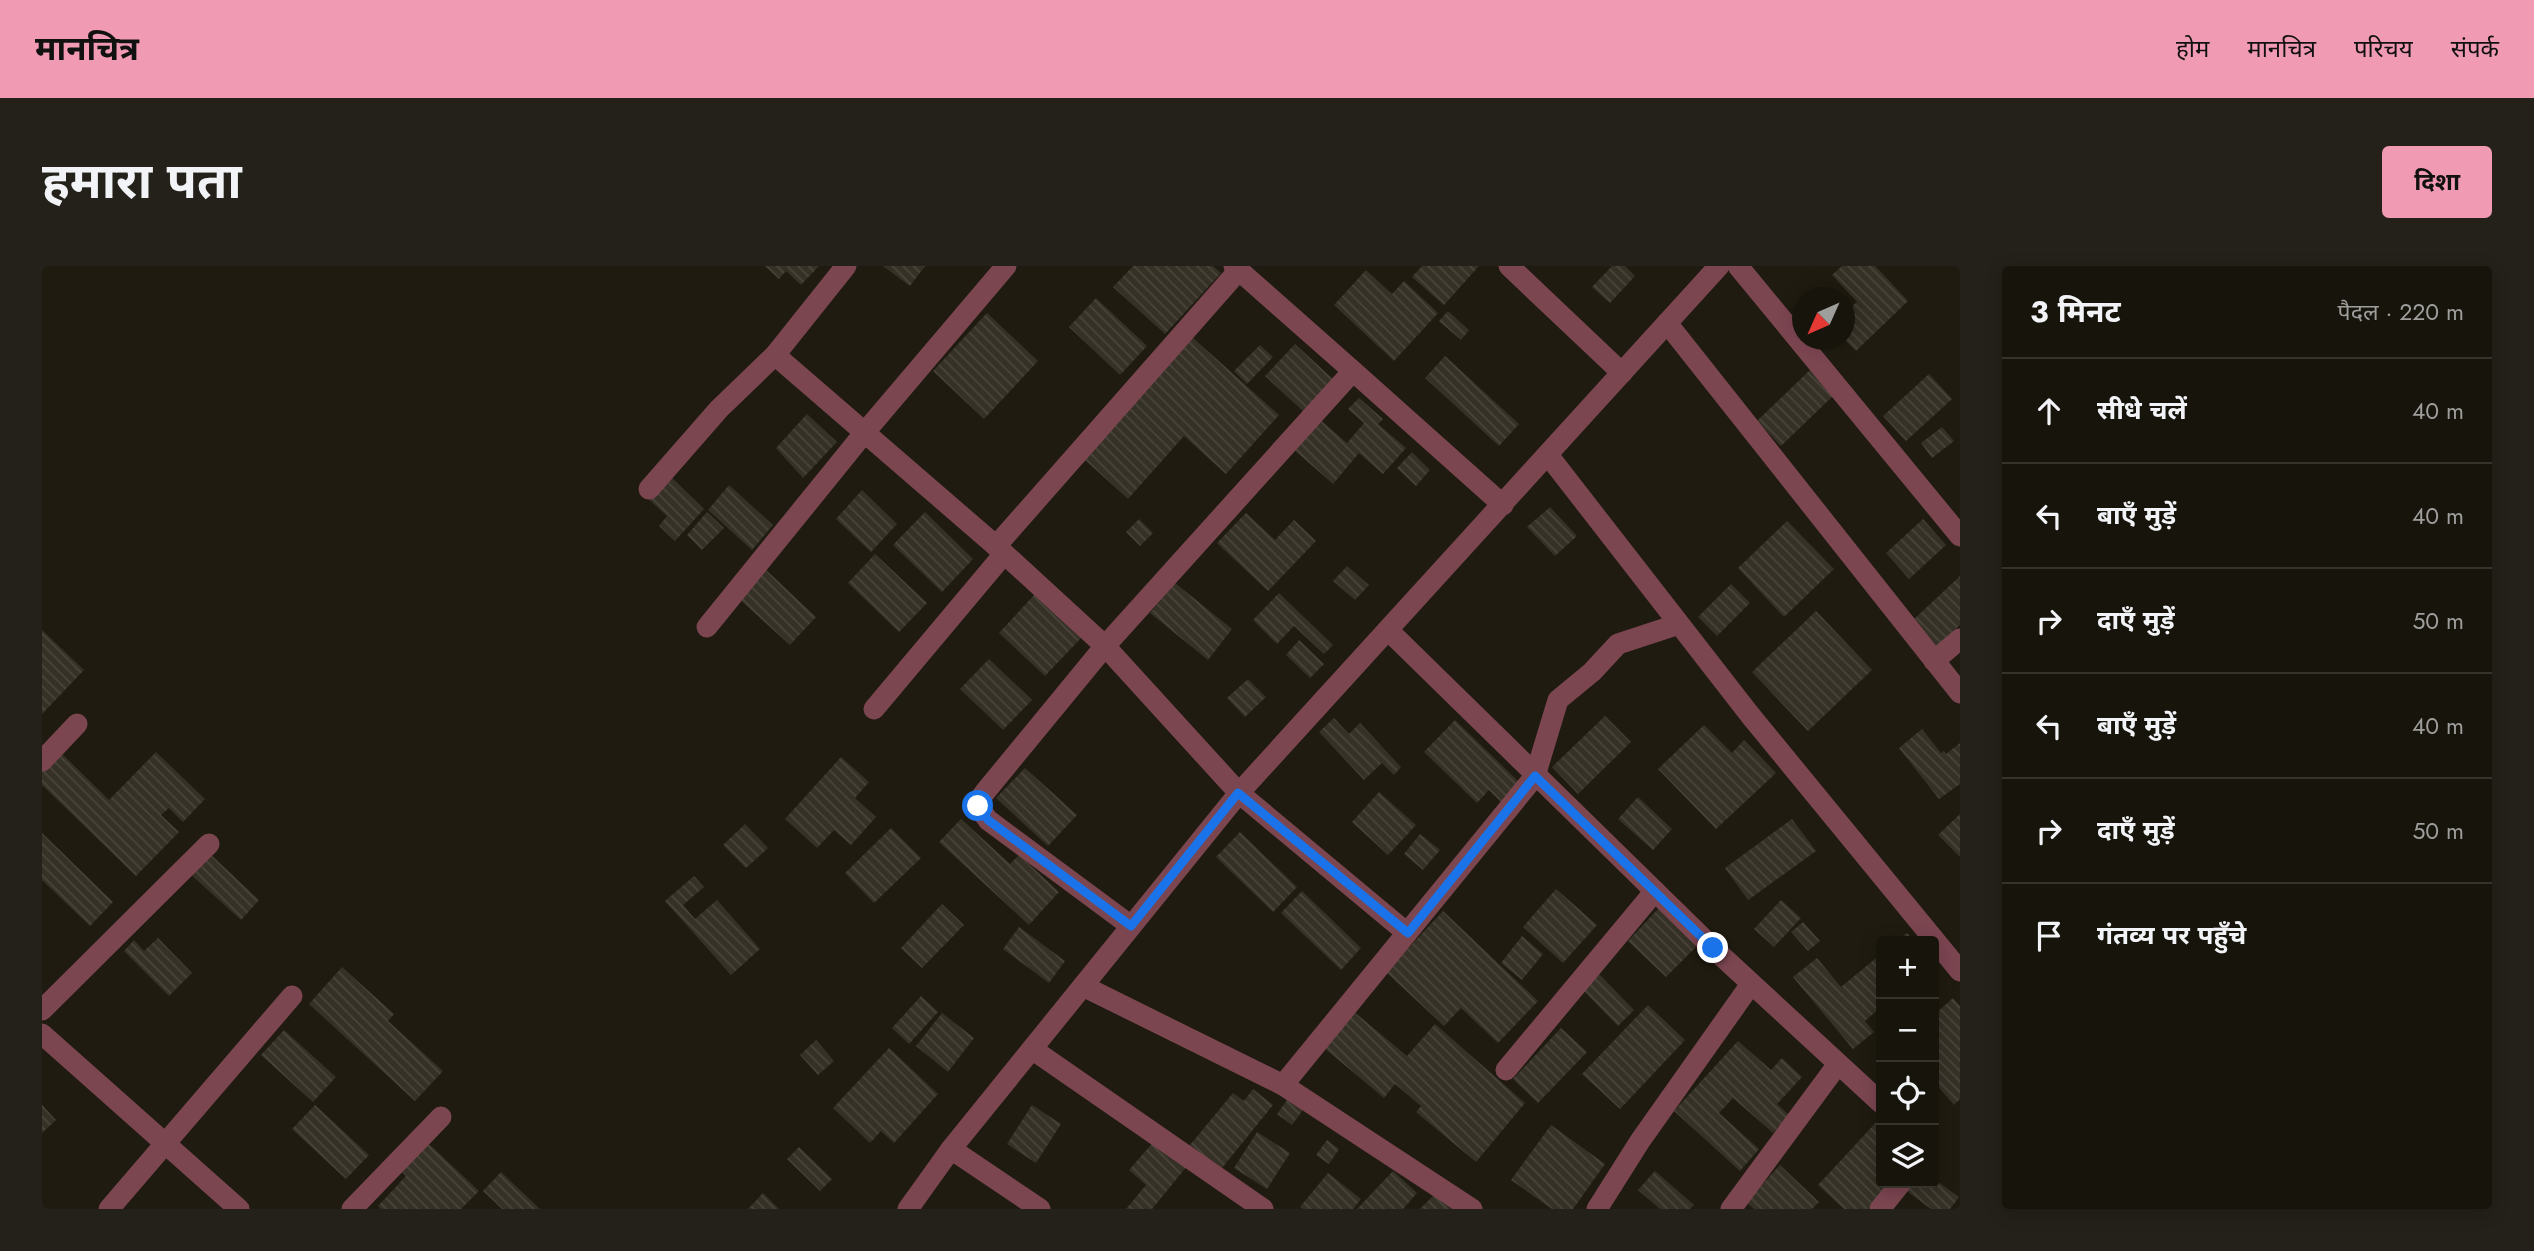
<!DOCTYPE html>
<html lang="hi">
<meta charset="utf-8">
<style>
body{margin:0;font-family:Jost,"Noto Sans Devanagari",sans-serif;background:#24211a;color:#f1f3f6}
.controls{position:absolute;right:21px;bottom:21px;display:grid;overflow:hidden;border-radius:7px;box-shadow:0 4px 18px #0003}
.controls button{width:63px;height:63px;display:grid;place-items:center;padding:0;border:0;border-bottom:2px solid #36332d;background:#17140c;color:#f1f3f6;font:35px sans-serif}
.compass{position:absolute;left:1750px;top:21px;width:63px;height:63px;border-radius:50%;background:#17140c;box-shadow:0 4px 18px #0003;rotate:225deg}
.stop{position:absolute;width:21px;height:21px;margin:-16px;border:5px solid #1a73e8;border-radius:50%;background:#fff}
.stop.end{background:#1a73e8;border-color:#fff;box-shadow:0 2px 7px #0008}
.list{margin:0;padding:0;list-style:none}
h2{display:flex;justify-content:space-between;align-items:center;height:91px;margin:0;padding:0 28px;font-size:30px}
h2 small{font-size:23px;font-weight:400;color:#9e9e9d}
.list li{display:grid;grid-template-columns:46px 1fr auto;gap:21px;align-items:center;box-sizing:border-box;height:105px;padding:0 28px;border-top:2px solid #36332d}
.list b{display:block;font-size:26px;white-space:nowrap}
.list em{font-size:23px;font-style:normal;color:#9e9e9d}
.icon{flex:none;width:38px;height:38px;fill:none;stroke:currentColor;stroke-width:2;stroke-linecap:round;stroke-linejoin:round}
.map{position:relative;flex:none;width:1918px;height:943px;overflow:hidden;border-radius:7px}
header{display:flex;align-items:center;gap:42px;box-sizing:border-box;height:98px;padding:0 35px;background:#f19ab3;color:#111}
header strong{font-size:33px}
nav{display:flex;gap:38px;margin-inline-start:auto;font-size:24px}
.intro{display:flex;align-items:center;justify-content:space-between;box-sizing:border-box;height:168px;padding:0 42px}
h1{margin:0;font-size:49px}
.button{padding:18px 32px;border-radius:7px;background:#f19ab3;color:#111;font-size:24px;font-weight:700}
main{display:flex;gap:42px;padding:0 42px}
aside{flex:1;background:#17140c;border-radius:7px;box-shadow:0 4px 18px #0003}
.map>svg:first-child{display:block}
.building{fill:url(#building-back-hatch)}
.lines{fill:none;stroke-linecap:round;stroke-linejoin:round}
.street{stroke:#7c4651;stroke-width:21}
.route{stroke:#1a73e8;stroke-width:9}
</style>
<header>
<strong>मानचित्र</strong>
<nav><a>होम</a><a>मानचित्र</a><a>परिचय</a><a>संपर्क</a></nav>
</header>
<div class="intro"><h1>हमारा पता</h1><a class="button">दिशा</a></div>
<main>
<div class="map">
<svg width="1918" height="943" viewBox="0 0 1918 943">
<defs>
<pattern id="building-back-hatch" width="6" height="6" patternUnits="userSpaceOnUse" patternTransform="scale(1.75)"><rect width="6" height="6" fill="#363126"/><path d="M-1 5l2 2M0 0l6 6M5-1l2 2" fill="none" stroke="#4a453b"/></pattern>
</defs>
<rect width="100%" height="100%" fill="#1f1b10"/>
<g class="building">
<path d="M723 0H777L759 19 744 5 737 13Z"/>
<path d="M841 0H883L868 20Z"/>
<path d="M1091 0H1171L1179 7 1123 68 1071 21Z"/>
<path d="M1380 0H1437L1402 39 1370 11Z"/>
<path d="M1570 0H1583L1593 10 1568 37 1550 21Z"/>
<path d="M1800 0H1833L1866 35 1814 85 1802 73V47L1815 36 1790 9Z"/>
<path d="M1324 4 1350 28 1362 15 1396 47 1352 95 1292 39Z"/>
<path d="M1054 32 1105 80 1078 109 1027 61Z"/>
<path d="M1406 45 1427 64 1419 74 1397 55Z"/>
<path d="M945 47 996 95 942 153 891 105Z"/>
<path d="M1150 71 1237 149 1184 208 1142 170 1086 233 1042 193Z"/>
<path d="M1253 78 1293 115 1263 147 1223 110Z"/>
<path d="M1218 79 1231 91 1205 118 1192 105Z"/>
<path d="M1403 90 1477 158 1457 180 1383 112Z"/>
<path d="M1769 103 1793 128 1739 180 1715 155Z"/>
<path d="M1887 108 1910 133 1864 175 1841 150Z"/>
<path d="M1317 132 1341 153 1336 158 1364 182 1341 208 1317 187 1291 218 1250 182 1276 152 1305 177 1322 157 1306 143Z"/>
<path d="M765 148 795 176 761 212 734 182Z"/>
<path d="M1900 161 1912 175 1890 192 1879 177Z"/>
<path d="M1370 186 1388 204 1374 220 1355 202Z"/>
<path d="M624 206 662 243 633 275 617 260 625 250 602 229Z"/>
<path d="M687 219 731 259 710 284 666 244Z"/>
<path d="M820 224 855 258 829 286 794 253Z"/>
<path d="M1508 241 1535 270 1513 290 1485 261Z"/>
<path d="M665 246 682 262 660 284 645 269Z"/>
<path d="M883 246 931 293 900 326 851 279Z"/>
<path d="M1204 247 1233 274 1252 254 1274 275 1226 325 1175 277Z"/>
<path d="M1097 253 1111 267 1098 280 1084 266Z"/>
<path d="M1881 253 1904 279 1867 313 1844 287Z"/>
<path d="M1745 255 1792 303 1742 351 1696 302Z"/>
<path d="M833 288 885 337 857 366 806 317Z"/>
<path d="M1305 300 1327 319 1313 334 1291 315Z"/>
<path d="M722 302 774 351 748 379 695 331Z"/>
<path d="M1918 310V359L1895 381 1870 355Z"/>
<path d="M1133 317 1190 363 1166 394 1108 347Z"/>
<path d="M1689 318 1708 337 1675 370 1656 351Z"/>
<path d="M1237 327 1291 379 1282 388 1252 360 1235 378 1211 354Z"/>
<path d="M993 328 1039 372 1003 410 957 367Z"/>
<path d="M1774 345 1830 404 1766 465 1710 406Z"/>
<path d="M0 364 42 404 0 448Z"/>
<path d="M1257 374 1282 398 1268 412 1244 389Z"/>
<path d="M947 393 990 434 961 464 918 423Z"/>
<path d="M1206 413 1224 431 1203 451 1185 432Z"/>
<path d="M1563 450 1589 476 1536 528 1510 501Z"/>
<path d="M1292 452 1307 468 1318 457 1359 501 1352 509 1340 497 1322 514 1277 466Z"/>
<path d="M1413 454 1478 517 1459 536 1447 524 1435 537 1382 486Z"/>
<path d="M1662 459 1690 487 1702 474 1734 507 1674 563 1616 503Z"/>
<path d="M1880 463 1899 487 1902 485 1904 488 1918 477V518L1897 533 1857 482Z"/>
<path d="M15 483 67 534 114 486 163 533 141 556 127 542 119 549 137 566 94 610 0 519V499Z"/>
<path d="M799 491 827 516 813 532 834 551 809 579 792 564 775 582 743 553Z"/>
<path d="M983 502 1035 549 1006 580 954 532Z"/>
<path d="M1337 526 1374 559 1346 589 1310 556Z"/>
<path d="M1596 531 1630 563 1611 584 1576 553Z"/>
<path d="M1918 548V591L1896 569Z"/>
<path d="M919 553 968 598 977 589 1017 626 987 659 897 576Z"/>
<path d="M1750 553 1774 585 1706 634 1683 602Z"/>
<path d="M703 558 726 582 704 602 681 579Z"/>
<path d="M849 562 879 592 832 637 803 607Z"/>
<path d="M1198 566 1255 621 1231 646 1174 591Z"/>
<path d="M0 567 71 636 48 660 0 614Z"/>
<path d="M1378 568 1398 584 1381 604 1362 588Z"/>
<path d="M165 585 217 634 199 654 146 606Z"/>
<path d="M652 610 662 621 641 639 653 653 675 634 718 683 689 709 623 635Z"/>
<path d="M1514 623 1555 659 1521 697 1481 661Z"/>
<path d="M1260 625 1319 682 1299 704 1239 647Z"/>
<path d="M1739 634 1759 652 1732 681 1712 663Z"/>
<path d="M900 638 922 659 880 702 859 682Z"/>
<path d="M1617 642 1656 679 1624 711 1586 675Z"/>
<path d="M1401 645 1496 735 1456 777 1419 742 1402 760 1344 706Z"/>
<path d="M1761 656 1778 675 1766 685 1749 666Z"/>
<path d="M977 661 1023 695 1007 717 961 683Z"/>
<path d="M1865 667 1872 675H1855Z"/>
<path d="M1480 670 1501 688 1480 714 1459 697Z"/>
<path d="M116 672 150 707 127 730 82 685 92 674 102 685Z"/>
<path d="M1839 688V741L1823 755 1832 766 1811 783 1751 711 1775 692 1799 721Z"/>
<path d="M300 701 352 748 346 755 401 805 373 835 267 738Z"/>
<path d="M1557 708 1592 744 1576 760 1540 723Z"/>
<path d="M879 730 896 746 867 778 850 762Z"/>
<path d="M1911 732 1918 740V833L1912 839 1892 816V749Z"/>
<path d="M1606 739 1643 774 1578 843 1540 808Z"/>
<path d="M1311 745 1365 790 1393 758 1483 837 1434 896 1374 846 1379 840 1353 818 1342 832 1281 781Z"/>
<path d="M900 747 932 772 906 806 874 780Z"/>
<path d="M1519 762 1545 786 1496 837 1471 813Z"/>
<path d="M242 764 294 811 271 836 219 789Z"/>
<path d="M774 774 792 795 776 809 758 789Z"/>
<path d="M1696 775 1729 804 1740 792 1760 811 1735 838 1747 849 1731 867 1691 832 1677 847 1717 883 1698 905 1632 845Z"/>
<path d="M847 782 896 828 852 877 839 865 828 877 791 842Z"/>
<path d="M1211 823 1231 839 1176 907 1143 885 1191 827 1202 835Z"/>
<path d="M1248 830 1263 841 1250 859 1235 848Z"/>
<path d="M0 839 14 854 0 867Z"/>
<path d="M273 839 327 889 304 913 250 863Z"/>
<path d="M990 839 1019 858 994 897 965 878Z"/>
<path d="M1839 851V917H1851L1826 943H1802L1776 919Z"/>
<path d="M1509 859 1563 898 1531 943H1510L1469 914Z"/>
<path d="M1215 866 1248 887 1225 923 1192 902Z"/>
<path d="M1114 873 1146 899 1110 943H1084L1104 919 1087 904Z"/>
<path d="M1285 874 1297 883 1287 898 1274 889Z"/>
<path d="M386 877 437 925 419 943H339L336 940 364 910 359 905Z"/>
<path d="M757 881 790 913 778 925 745 893Z"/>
<path d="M1738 899 1777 936 1770 943H1712L1704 936Z"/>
<path d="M1351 905 1375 927 1361 943H1315Z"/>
<path d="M1613 905 1652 939 1648 943H1618L1596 924Z"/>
<path d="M459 906 498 943H460L441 925Z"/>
<path d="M1286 907 1319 933 1311 943H1261L1258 941Z"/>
<path d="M1892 913 1917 931 1908 943H1889L1862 923 1866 917H1892Z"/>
<path d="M1395 926 1413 943H1378Z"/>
<path d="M721 927 737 943H706Z"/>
</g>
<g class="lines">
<g class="street">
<path d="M1192 0 1311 105"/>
<path d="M1467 0 1580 107"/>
<path d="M1696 0 1918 270"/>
<path d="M1625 57 1918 427"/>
<path d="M733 89 954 280 1063 380 1197 527 1365 667"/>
<path d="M1506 189 1708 449 1918 705"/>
<path d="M607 223 677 143 733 89 804 0"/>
<path d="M954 280 1197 4"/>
<path d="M665 361 823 166 964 0"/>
<path d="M1347 365 1671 682 1839 837"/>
<path d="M1892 395 1918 373"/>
<path d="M832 443 962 288"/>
<path d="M0 495 35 458"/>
<path d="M1089 660 946 554 936 540 937 534 943 526 1063 380 1311 105 1461 239"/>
<path d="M1041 720 1241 819"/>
<path d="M0 744 167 578"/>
<path d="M0 768 197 943"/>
<path d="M990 783 1221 943"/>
<path d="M1464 804 1613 625"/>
<path d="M909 883 998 943"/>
<path d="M67 943 250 730"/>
<path d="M310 943 399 851"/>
<path d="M866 943 909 883 1197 527 1677 0"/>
<path d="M1430 943 1241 819 1493 510 1516 434 1550 406 1576 378 1637 358"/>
<path d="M1555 943 1598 875 1709 718"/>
<path d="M1689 943 1796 798"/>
<path d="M1838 943 1859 917"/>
</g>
</g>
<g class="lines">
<path class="route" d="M936 540 946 554 1089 660 1196 527 1366 667 1493 510 1671 682"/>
</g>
</svg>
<div class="controls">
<button>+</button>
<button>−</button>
<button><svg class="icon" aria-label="locate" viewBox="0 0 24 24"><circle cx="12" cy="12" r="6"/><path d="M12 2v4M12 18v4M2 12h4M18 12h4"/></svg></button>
<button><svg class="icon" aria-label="layers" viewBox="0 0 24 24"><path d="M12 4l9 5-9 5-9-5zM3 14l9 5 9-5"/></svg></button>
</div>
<svg class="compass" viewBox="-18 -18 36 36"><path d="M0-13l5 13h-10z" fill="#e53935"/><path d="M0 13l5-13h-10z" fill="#9e9e9d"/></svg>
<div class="stop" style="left:936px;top:540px"></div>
<div class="stop end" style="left:1671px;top:682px"></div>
</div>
<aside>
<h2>3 मिनट<small>पैदल · 220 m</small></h2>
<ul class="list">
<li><svg class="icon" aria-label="ahead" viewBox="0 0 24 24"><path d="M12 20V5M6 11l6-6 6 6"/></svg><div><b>सीधे चलें</b></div><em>40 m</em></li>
<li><svg class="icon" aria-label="left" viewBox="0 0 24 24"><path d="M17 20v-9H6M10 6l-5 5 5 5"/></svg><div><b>बाएँ मुड़ें</b></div><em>40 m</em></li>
<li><svg class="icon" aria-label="right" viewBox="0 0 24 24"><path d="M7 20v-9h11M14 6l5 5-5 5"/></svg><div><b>दाएँ मुड़ें</b></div><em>50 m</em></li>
<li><svg class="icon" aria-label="left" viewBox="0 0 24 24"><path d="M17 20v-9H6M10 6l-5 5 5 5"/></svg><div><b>बाएँ मुड़ें</b></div><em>40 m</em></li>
<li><svg class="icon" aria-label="right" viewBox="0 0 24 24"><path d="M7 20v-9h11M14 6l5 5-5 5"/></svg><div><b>दाएँ मुड़ें</b></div><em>50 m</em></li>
<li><svg class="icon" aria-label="arrive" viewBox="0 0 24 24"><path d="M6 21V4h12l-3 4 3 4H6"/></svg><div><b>गंतव्य पर पहुँचे</b></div></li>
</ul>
</aside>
</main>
